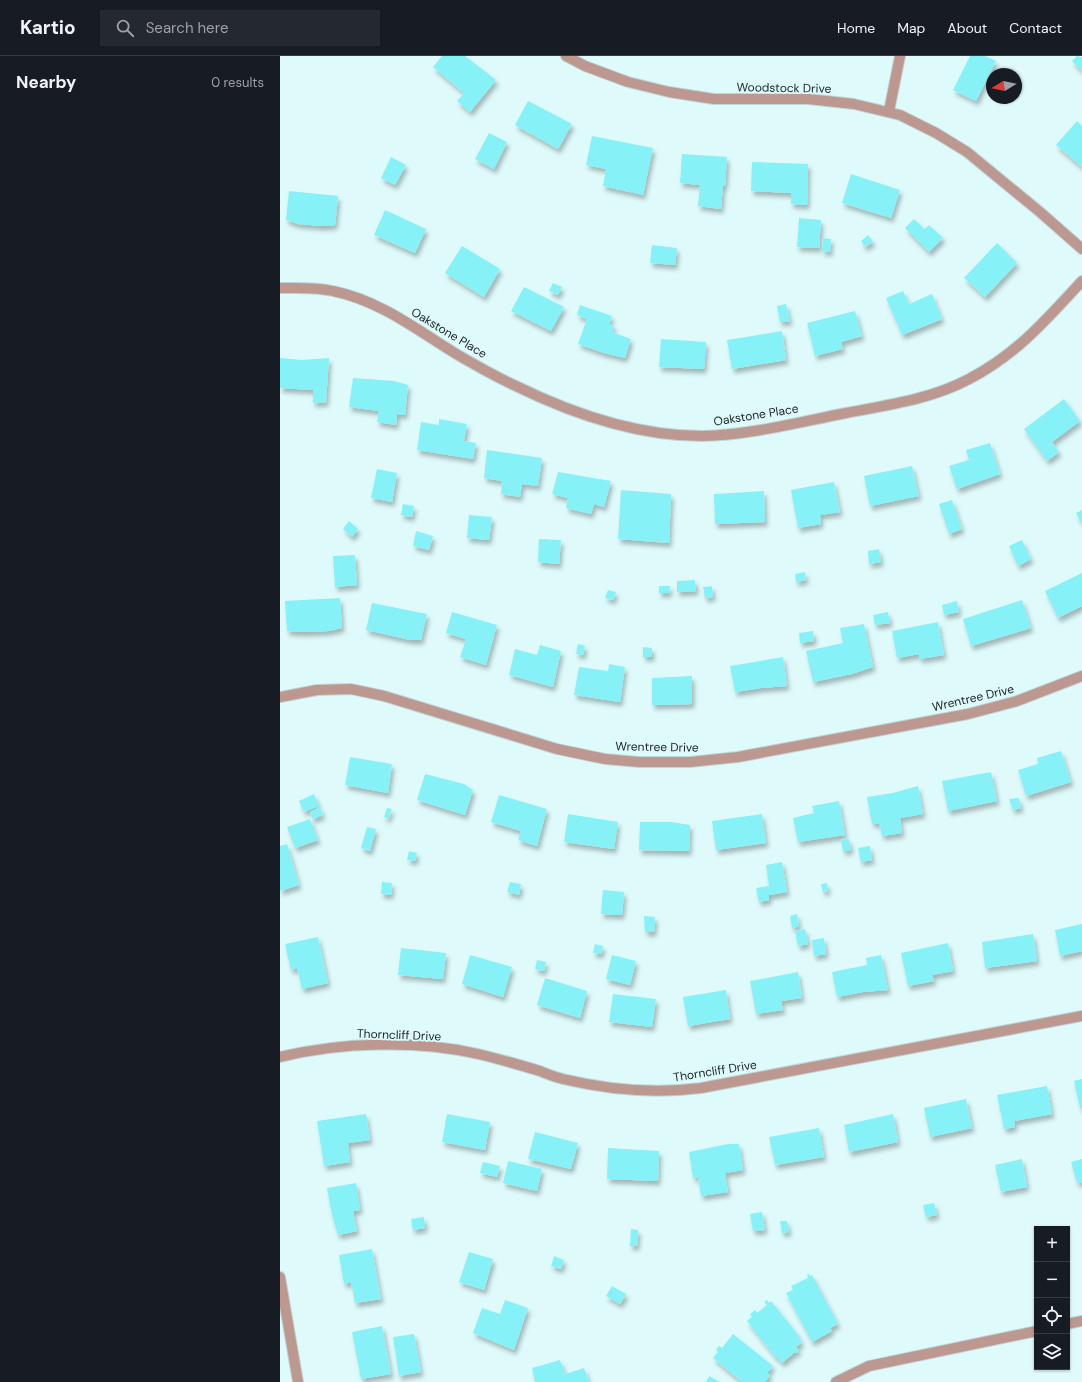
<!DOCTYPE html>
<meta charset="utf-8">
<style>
body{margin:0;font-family:"DM Sans",sans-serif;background:#242831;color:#f1f3f6}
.controls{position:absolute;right:12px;bottom:12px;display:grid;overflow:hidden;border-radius:0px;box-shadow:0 1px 3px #0004}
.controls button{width:36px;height:36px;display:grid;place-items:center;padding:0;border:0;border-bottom:1px solid #363941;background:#171b24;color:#f1f3f6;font:20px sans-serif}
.compass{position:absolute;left:706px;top:12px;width:36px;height:36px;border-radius:50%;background:#171b24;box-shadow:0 1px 3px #0004;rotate:260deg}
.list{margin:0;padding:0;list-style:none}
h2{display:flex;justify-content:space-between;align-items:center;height:52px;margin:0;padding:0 16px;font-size:17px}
h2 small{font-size:13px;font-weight:400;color:#9ea1a6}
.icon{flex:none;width:22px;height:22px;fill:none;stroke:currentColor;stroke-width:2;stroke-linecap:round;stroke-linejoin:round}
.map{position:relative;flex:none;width:802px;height:1326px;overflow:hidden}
header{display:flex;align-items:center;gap:24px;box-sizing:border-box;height:56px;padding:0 20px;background:#171b24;border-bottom:1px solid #363941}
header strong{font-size:19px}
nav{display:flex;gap:22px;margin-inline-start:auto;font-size:14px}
.search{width:280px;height:36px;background:#242831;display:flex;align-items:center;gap:10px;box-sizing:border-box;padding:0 14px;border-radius:0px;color:#9ea1a6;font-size:15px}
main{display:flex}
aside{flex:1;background:#171b24}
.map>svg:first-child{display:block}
.building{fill:#86f2f7;filter:url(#shadow)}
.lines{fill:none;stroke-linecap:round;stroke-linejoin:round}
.minor-casing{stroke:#bfd7d8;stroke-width:12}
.minor{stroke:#bd9890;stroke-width:10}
.labels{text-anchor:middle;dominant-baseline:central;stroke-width:3.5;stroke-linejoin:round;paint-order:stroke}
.street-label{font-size:12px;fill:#182223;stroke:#dffafb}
</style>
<header>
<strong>Kartio</strong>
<div class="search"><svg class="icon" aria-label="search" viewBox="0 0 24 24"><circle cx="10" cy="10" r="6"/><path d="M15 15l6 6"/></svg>Search here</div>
<nav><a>Home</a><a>Map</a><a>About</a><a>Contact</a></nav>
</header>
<main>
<aside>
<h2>Nearby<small>0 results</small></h2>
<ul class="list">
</ul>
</aside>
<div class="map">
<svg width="802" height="1326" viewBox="0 0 802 1326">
<defs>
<filter id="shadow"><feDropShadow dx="2.5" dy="4.5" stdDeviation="2" flood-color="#0004"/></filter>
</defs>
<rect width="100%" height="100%" fill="#dffafb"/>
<g class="building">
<path d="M162 0H185L216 24 190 56 177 45 184 37 153 11Z"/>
<path d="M690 0H705L716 5 696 45 673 34Z"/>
<path d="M797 0 802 1V15L792 5Z"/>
<path d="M248 45 292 68 278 93 235 69Z"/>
<path d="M797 65 802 70V111L776 89Z"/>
<path d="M209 77 227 86 214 113 195 103Z"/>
<path d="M312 80 373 92 363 139 323 130 326 113 306 109Z"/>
<path d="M402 98 447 101 445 130 443 129 441 153 418 150 420 129 400 127Z"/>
<path d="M111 101 126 109 115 129 101 122Z"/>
<path d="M472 106 528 108 527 149 511 148V137L471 135Z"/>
<path d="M571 118 620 134 611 162 562 147Z"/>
<path d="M9 135 58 140 55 169 42 170 18 168 6 164Z"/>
<path d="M105 154 146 173 135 197 94 179Z"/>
<path d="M519 162 541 164 539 192 517 191Z"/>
<path d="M634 163 644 173 649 169 663 182 649 196 625 172Z"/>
<path d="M588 179 593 186 585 191 581 185Z"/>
<path d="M543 182 551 183 550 196 542 195Z"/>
<path d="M717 187 737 207 705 241 684 222Z"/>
<path d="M372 189 397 192 395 209 370 207Z"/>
<path d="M182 190 220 213 204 241 165 217Z"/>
<path d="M273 227 282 231 278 239 269 235Z"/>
<path d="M244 231 284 251 271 275 231 255Z"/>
<path d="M623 235 629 248 652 238 662 263 622 279 606 242Z"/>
<path d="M506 248 510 265 500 266 497 250Z"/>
<path d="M300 249 332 260 329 268 334 270 332 276 351 283 345 302 324 297 298 288 307 263 297 259Z"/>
<path d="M575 255 582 280 561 286 563 293 535 300 527 267Z"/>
<path d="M502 275 506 304 452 313 447 284Z"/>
<path d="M381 283 426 286 424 313 379 311Z"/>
<path d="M0 302 22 304 49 302 46 346 33 347V334L0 332Z"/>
<path d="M73 322 114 325 128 329 125 359 117 358 116 369 97 366 99 355 69 351Z"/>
<path d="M784 343 800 365 772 386 779 396 767 405 744 373Z"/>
<path d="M159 363 187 368 184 385 196 387 193 403 137 394 141 366 159 369Z"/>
<path d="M710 387 720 418 677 433 669 410 689 404 686 394Z"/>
<path d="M207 394 262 402 258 430 242 428 240 441 221 438 222 425 204 422Z"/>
<path d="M632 410 639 440 590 450 584 420Z"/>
<path d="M97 413 117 417 112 446 91 442Z"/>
<path d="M278 416 331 425 324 451 314 448 311 458 286 452 288 442 272 438Z"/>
<path d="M554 426 560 456 540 459 541 468 518 472 511 434Z"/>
<path d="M341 434 391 438 389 487 338 483Z"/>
<path d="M484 435 485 466 435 468 434 438Z"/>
<path d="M672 444 682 473 669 478 659 448Z"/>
<path d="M123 448 134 450 132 461 121 459Z"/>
<path d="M802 454V468L796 457Z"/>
<path d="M189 459 212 461 209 484 187 482Z"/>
<path d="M69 465 78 473 72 481 63 473Z"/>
<path d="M136 475 153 480 149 494 133 490Z"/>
<path d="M259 483 281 484 279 508 258 506Z"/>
<path d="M742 484 751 503 738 510 729 490Z"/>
<path d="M599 493 601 506 589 508 588 495Z"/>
<path d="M75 499 77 529 55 531 53 500Z"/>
<path d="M525 516 526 524 516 526 515 518Z"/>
<path d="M802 517V550L778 562 765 535Z"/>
<path d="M415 524 416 535 397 536V525Z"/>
<path d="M379 530H390L389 537H379Z"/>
<path d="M432 530 433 541 425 542 423 531Z"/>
<path d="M328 534 336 536 333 544 325 542Z"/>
<path d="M60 542 62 572 48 575 21 576 7 575 5 545Z"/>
<path d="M742 544 751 572 691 590 683 563Z"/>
<path d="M677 545 679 556 664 559 662 549Z"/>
<path d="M92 547 147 558 141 584H130L86 574Z"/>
<path d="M172 556 217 569 206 609 180 601 186 583 166 577Z"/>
<path d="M608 556 610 567 595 569 593 559Z"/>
<path d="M658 566 664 599 640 603 639 598 617 602 612 575Z"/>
<path d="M584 568 593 611 572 618 533 626 526 595 563 587 560 572Z"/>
<path d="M533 575 534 585 520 587 519 577Z"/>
<path d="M298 588 305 590 303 599 296 598Z"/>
<path d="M260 589 281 595 273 631 229 619 235 593 257 599Z"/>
<path d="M363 591 372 592V601H363Z"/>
<path d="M503 601 507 630 481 632 455 636 450 610Z"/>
<path d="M329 608 345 611 340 646 294 639 299 611 328 615Z"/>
<path d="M412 620V648L372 649V622Z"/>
<path d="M781 695 791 726 746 740 738 714 758 708 757 702Z"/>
<path d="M70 701 112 708 108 737 65 729Z"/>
<path d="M711 716 717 745 668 755 662 725Z"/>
<path d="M145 718 184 728 193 734 185 759 137 744Z"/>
<path d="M638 730 643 758 620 762 622 777 602 780 599 767 592 768 587 741 613 737Z"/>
<path d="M34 738 39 750 24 756 19 745Z"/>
<path d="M219 739 267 753 257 790 238 784 241 775 211 766Z"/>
<path d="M739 742 741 752 733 754 729 743Z"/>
<path d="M559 745 565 779 518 786 513 762 534 757 532 750Z"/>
<path d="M40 751 43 759 33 763 30 756Z"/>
<path d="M107 752 112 753 108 763 104 761Z"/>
<path d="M288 758 338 766 334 793 284 786Z"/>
<path d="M482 758 486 787 436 794 432 765Z"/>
<path d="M30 763 38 784 15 792 7 771Z"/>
<path d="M360 766H391L410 769 409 795 359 794Z"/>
<path d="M87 771 96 773 90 795 81 792Z"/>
<path d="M569 783 571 794 563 795 561 784Z"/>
<path d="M7 788 19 829 0 835V790Z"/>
<path d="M590 790 592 804 581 806 578 792Z"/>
<path d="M129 795 137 797 135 805 127 804Z"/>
<path d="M502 806 507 836 489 839V844L479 846 476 832 489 830 486 809Z"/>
<path d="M102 826 112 827 111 839 101 838Z"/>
<path d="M230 826 241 828 239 839 227 836Z"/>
<path d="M547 827 548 835 543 836 541 828Z"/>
<path d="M323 834 344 836 342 859 321 858Z"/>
<path d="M517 858 519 870 512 872 510 860Z"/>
<path d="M364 860 375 861 374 876H365Z"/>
<path d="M802 868V895L780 900 775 874Z"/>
<path d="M525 873 528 888 518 890 515 875Z"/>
<path d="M753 878 757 905 705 912 702 886Z"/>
<path d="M38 881 48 927 22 933 17 912 11 914 5 888Z"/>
<path d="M544 882 546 898 534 900 532 884Z"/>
<path d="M668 887 673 915 652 919 654 925 628 930 621 897Z"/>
<path d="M315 888 323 890 321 898 313 897Z"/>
<path d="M121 892 166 897 163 923 118 919Z"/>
<path d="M190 899 232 911 223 941 182 928Z"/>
<path d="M332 899 356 905 350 929 326 923Z"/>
<path d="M601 899 608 934 583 936 557 941 552 916 587 909 586 902Z"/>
<path d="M257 904 266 906 264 915 255 913Z"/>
<path d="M518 916 522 942 501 945 503 954 476 958 470 925Z"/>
<path d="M265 922 307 935 300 962 257 949Z"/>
<path d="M446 934 450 963 408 970 403 941Z"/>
<path d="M333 938 376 943 372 971 329 966Z"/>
<path d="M802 1023V1052H800L794 1025Z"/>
<path d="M767 1030 772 1058 734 1065 735 1071 724 1073 717 1039Z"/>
<path d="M686 1043 692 1072 650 1081 644 1052Z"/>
<path d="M86 1058 90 1084 68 1087 70 1106 44 1110 37 1065Z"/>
<path d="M167 1058 210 1066 205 1094 162 1086Z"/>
<path d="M613 1058 618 1086 569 1096 564 1069Z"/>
<path d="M539 1072 544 1101 495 1109 489 1081Z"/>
<path d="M255 1076 298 1087 291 1113 248 1103Z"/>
<path d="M448 1088H459L463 1114 445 1117 448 1136 421 1140 418 1121 413 1122 409 1096Z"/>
<path d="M328 1092 379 1095 378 1125 327 1123Z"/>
<path d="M742 1103 747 1131 721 1136 715 1109Z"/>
<path d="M802 1103V1126L797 1127 791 1106Z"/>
<path d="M228 1105 262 1113 257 1135 223 1127Z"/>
<path d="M203 1106 220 1110 217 1121 200 1117Z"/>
<path d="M76 1127 80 1154 73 1155 77 1175 58 1179 52 1159 47 1132Z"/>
<path d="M654 1147 657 1159 646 1161 643 1149Z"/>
<path d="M482 1156 485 1174 473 1175 470 1158Z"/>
<path d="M144 1161 145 1172 133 1174 131 1163Z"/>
<path d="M500 1165H507L509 1176 502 1177Z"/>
<path d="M351 1173 358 1174 357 1190H350Z"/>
<path d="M92 1193 101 1243 75 1247 71 1226 64 1228 59 1199Z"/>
<path d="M189 1196 213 1203 204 1234 179 1226Z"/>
<path d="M274 1200 284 1204 281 1213 271 1210Z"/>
<path d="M529 1218 530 1220 532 1219 558 1268 550 1272 552 1275 532 1286 506 1237 513 1234 511 1230 528 1222 527 1219Z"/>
<path d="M332 1230 346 1238 340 1248 326 1240Z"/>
<path d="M225 1244 248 1252 234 1294 193 1277 202 1252 220 1258Z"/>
<path d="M487 1244 489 1247 491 1245 519 1280 518 1281 522 1286 516 1291 519 1295 516 1297 515 1296 502 1307 497 1301 496 1302 467 1265 472 1261 470 1258 475 1254 477 1257 487 1249 484 1246Z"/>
<path d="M102 1270 111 1318 81 1323 72 1276Z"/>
<path d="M134 1278 141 1316 119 1320 113 1281Z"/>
<path d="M453 1278 493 1310 487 1317 490 1319 485 1326H462L433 1302 438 1296 436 1294 439 1290 442 1292Z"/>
<path d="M280 1304 285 1318 304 1312 309 1326H255L252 1312Z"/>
<path d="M429 1320 440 1326H426Z"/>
</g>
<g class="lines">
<g class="minor-casing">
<g id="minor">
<path d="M286 0 305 10 348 26 389 36 434 43H528L574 48 620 59 656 77 687 96 760 156 802 193"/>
<path d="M609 55 620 0"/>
<path d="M0 232C18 232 36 231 53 235 101 245 137 274 178 299 197 310 216 321 236 330 293 358 358 380 422 380 471 379 519 366 566 357 608 349 652 343 689 323 737 298 766 264 802 225"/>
<path d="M0 641 37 634 71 633 104 640 277 693 325 703 359 706H410L458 701 688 658 737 645 802 620"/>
<path d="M0 1001C61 986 137 984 198 998 219 1003 240 1009 260 1015 267 1018 275 1021 283 1023 329 1034 374 1038 421 1032L802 960"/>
<path d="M0 1221 18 1326"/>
<path d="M787 1268 802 1265"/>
<path d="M556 1326 589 1310 757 1275"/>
</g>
</g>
<use href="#minor" class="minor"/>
</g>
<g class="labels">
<g class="street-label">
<text transform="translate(504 32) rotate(1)">Woodstock Drive</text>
<text transform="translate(169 277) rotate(31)">Oakstone Place</text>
<text transform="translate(476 359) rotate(-9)">Oakstone Place</text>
<text transform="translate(693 642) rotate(-13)">Wrentree Drive</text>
<text transform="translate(377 691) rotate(1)">Wrentree Drive</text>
<text transform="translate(119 979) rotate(2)">Thorncliff Drive</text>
<text transform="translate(435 1015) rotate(-9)">Thorncliff Drive</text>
</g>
</g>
</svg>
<div class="controls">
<button>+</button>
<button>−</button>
<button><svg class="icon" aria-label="locate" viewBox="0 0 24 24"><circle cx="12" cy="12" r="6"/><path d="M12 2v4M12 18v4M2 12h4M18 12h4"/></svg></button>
<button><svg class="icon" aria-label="layers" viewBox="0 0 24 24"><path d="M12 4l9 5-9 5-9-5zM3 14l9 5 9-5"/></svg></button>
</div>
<svg class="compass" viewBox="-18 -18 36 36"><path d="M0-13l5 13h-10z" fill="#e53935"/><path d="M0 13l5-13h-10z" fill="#9ea1a6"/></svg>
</div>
</main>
